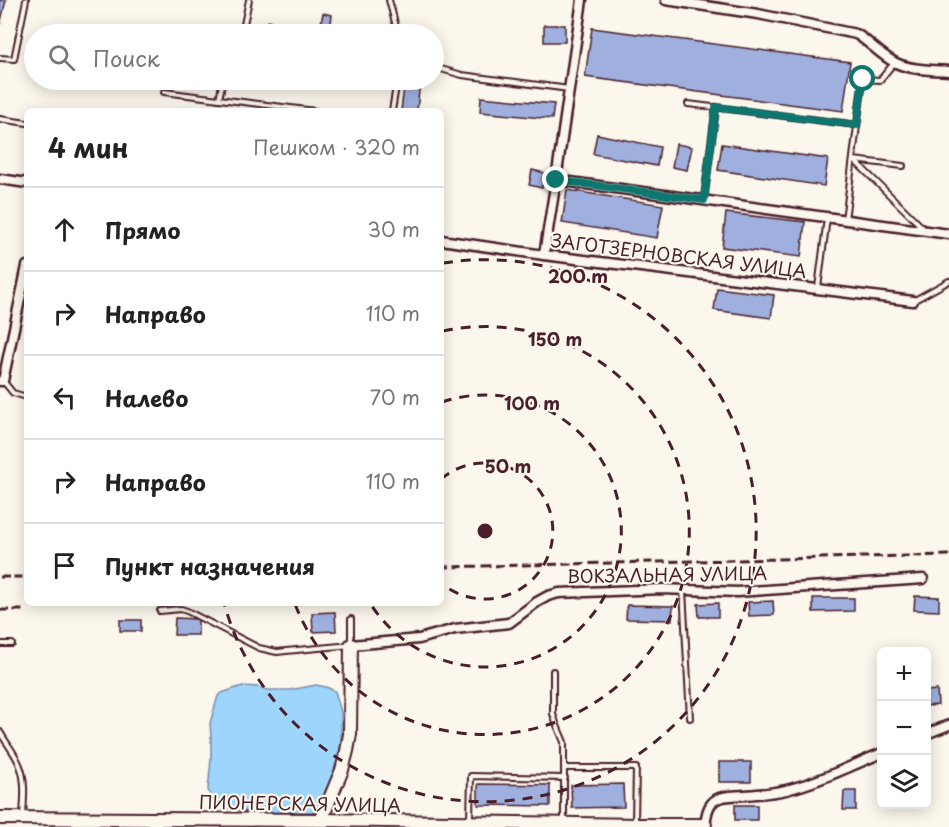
<!DOCTYPE html>
<html lang="ru">
<meta charset="utf-8">
<style>
body{margin:0;font-family:"Playpen Sans",sans-serif;background:#f6f6f6;color:#222}
.controls{position:absolute;right:18px;bottom:18px;display:grid;overflow:hidden;border-radius:9px;box-shadow:0 3px 15px #0003}
.controls button{width:54px;height:54px;display:grid;place-items:center;padding:0;border:0;border-bottom:2px solid #e0e0e0;background:#fff;color:#222;font:30px sans-serif}
.stop{position:absolute;width:18px;height:18px;margin:-14px;border:4px solid #0f766e;border-radius:50%;background:#fff}
.stop.end{background:#0f766e;border-color:#fff;box-shadow:0 2px 6px #0008}
.list{margin:0;padding:0;list-style:none}
h2{display:flex;justify-content:space-between;align-items:center;height:78px;margin:0;padding:0 24px;font-size:26px}
h2 small{font-size:20px;font-weight:400;color:#767676}
.list li{display:grid;grid-template-columns:39px 1fr auto;gap:18px;align-items:center;box-sizing:border-box;height:84px;padding:0 24px;border-top:2px solid #e0e0e0}
.list b{display:block;font-size:22px;white-space:nowrap}
.list em{font-size:20px;font-style:normal;color:#767676}
.icon{flex:none;width:33px;height:33px;fill:none;stroke:currentColor;stroke-width:2;stroke-linecap:round;stroke-linejoin:round}
.map{position:relative;flex:none;width:949px;height:827px;overflow:hidden}
.search{position:absolute;background:#fff;box-shadow:0 3px 15px #0003;left:24px;top:24px;width:420px;height:66px;display:flex;align-items:center;gap:15px;box-sizing:border-box;padding:0 21px;border-radius:33px;color:#767676;font-size:22px}
.panel{position:absolute;background:#fff;box-shadow:0 3px 15px #0003;left:24px;top:108px;width:420px;height:498px;border-radius:9px}
.map>svg:first-child{display:block}
.water{fill:#9dd5fd;stroke:#7c8ca9;stroke-width:1.5}
.building{fill:#9fb0df;stroke:#4a1f2b;stroke-width:1.5}
.lines{fill:none;stroke-linecap:round;stroke-linejoin:round}
.lane-casing{stroke:#4a1f2b;stroke-width:8}
.street-casing{stroke:#4a1f2b;stroke-width:13}
.secondary-casing{stroke:#4a1f2b;stroke-width:16}
.lane{stroke:#fbf7ec;stroke-width:4}
.street{stroke:#fbf7ec;stroke-width:8}
.secondary{stroke:#fbf7ec;stroke-width:12}
.rail{stroke:#4a1f2b;stroke-width:3;stroke-dasharray:9 4.5;stroke-linecap:butt}
.route{stroke:#0f766e;stroke-width:8}
.ring{fill:none;stroke:#4a1f2b;stroke-width:3;stroke-dasharray:10 8}
.labels{text-anchor:middle;dominant-baseline:central;stroke-width:4.5;stroke-linejoin:round;paint-order:stroke}
.street-label{font-size:18px;fill:#4a1f2b;stroke:#fbf7ec}
.centre{fill:#4a1f2b;stroke:#fbf7ec;stroke-width:3}
.ring-label{font-size:18px;text-anchor:middle;font-weight:bold;fill:#4a1f2b;stroke:#fbf7ec;stroke-width:4.5;stroke-linejoin:round;paint-order:stroke}
</style>
<div class="map">
<svg width="949" height="827" viewBox="0 0 949 827">
<rect width="100%" height="100%" fill="#fbf7ec"/>
<filter id="ink" filterUnits="userSpaceOnUse"><feTurbulence type="fractalNoise" baseFrequency=".0167" numOctaves="2"/><feDisplacementMap in="SourceGraphic" scale="12" xChannelSelector="R" yChannelSelector="G"/><feConvolveMatrix kernelMatrix="1 2 1 2 8 2 1 2 1" color-interpolation-filters="sRGB"/></filter>
<g filter="url(#ink)">
<path class="water" d="M316 685 326 687 335 691 341 712V746L338 763 326 795 317 810 312 812H285L268 815 226 808 216 803 210 795 208 790 211 759V738L210 723 218 696 222 693 242 686 258 687 268 690H290Z"/>
<g class="building">
<path d="M0 0H6L0 25Z"/>
<path d="M323 13 332 15 330 30 351 33V34H266L268 21 320 29Z"/>
<rect x="544" y="25" width="21" height="17"/>
<path d="M592 28 850 62 843 111 585 77Z"/>
<path d="M231 80H249V86L230 84Z"/>
<path d="M405 80H420L417 111H401Z"/>
<path d="M481 97 554 104 552 119 480 112Z"/>
<path d="M597 134 660 147 657 166 593 154Z"/>
<path d="M676 144 692 147 687 170 672 167Z"/>
<path d="M722 144 828 159 824 186 718 170Z"/>
<path d="M532 170 545 173 542 188 529 185Z"/>
<path d="M567 190 663 205 657 238 562 223Z"/>
<path d="M726 213 805 222 801 257 722 247Z"/>
<path d="M717 288 774 295 771 318 714 310Z"/>
<path d="M915 596 939 597V611L914 610Z"/>
<path d="M813 598H854V611L813 612Z"/>
<path d="M773 601 774 615 749 616 748 602Z"/>
<path d="M718 603V617H699L698 604Z"/>
<path d="M627 605 673 606 672 620 626 619Z"/>
<path d="M335 612 336 631 313 632 312 613Z"/>
<path d="M175 618 198 619V635H174Z"/>
<rect x="120" y="620" width="21" height="11"/>
<path d="M937 690 938 705 927 706 926 691Z"/>
<rect x="719" y="762" width="32" height="20"/>
<path d="M478 784 550 785V806L478 805Z"/>
<path d="M623 784 624 807 572 808 571 785Z"/>
<path d="M844 791H856V810H843Z"/>
<rect x="735" y="805" width="22" height="15"/>
</g>
<g class="lines">
<g class="lane-casing">
<g id="lane">
<path d="M389 0 398 34"/>
<path d="M242 34 249 0"/>
<path d="M0 58 14 59 26 0"/>
<path d="M434 67 462 75 569 89"/>
<path d="M164 92 315 111"/>
<path d="M219 99 223 80"/>
<path d="M688 104 857 125"/>
<path d="M392 111 397 80"/>
<path d="M0 119 27 123"/>
<path d="M854 160 924 229"/>
<path d="M854 160 903 166"/>
<path d="M704 199 716 107"/>
<path d="M845 220 863 79 880 80 894 63"/>
<path d="M818 288 827 218"/>
<path d="M913 301 949 281"/>
<path d="M4 382 13 393 27 397"/>
<path d="M683 590 690 718"/>
<path d="M160 611 181 609 187 611 259 648 277 652 286 651 351 645V619"/>
<path d="M0 644H12"/>
<path d="M553 671V714L556 723 564 742V821"/>
<path d="M0 732C6 743 16 754 20 766 26 781 24 799 23 815"/>
<path d="M565 768H636L635 822"/>
<path d="M470 819 471 776 565 778"/>
</g>
</g>
<g class="street-casing">
<g id="street">
<path d="M666 0 758 14 856 34C870 42 881 56 896 63 911 70 932 70 949 71"/>
<path d="M0 179 27 183"/>
<path d="M556 180 582 0"/>
<path d="M441 240 544 255 913 301"/>
<path d="M544 255 556 180 949 234"/>
<path d="M0 381H3L27 266"/>
<path d="M351 645 419 639 455 629 509 623 537 602 548 596 559 593 663 589 737 592 923 579"/>
<path d="M926 734 949 725"/>
<path d="M705 827C706 817 707 804 717 799 725 795 736 796 745 795 759 794 773 793 786 790 819 782 850 766 882 753"/>
</g>
</g>
<g class="secondary-casing">
<g id="secondary">
<path d="M0 818 321 820 639 825H705"/>
<path d="M321 820 342 770 347 751 350 734 351 645"/>
</g>
</g>
<use href="#lane" class="lane"/>
<use href="#street" class="street"/>
<use href="#secondary" class="secondary"/>
<g class="rail">
<path d="M441 567 949 555"/>
<path d="M0 577H27"/>
<path d="M0 610H26"/>
</g>
</g>
</g>
<g class="lines" filter="url(#ink)">
<path class="route" d="M556 180 704 200 716 107 857 125 863 79"/>
</g>
<g class="ring">
<path d="M441 479A68 68 0 1 1 441 583"/>
<path d="M442 402A136 136 0 1 1 370 603"/>
<path d="M443 331A204 204 0 1 1 295 604"/>
<path d="M443 263A271 271 0 1 1 224 603"/>
</g>
<g class="labels">
<g class="street-label">
<text transform="translate(679 255) rotate(7)">ЗАГОТЗЕРНОВСКАЯ УЛИЦА</text>
<text transform="translate(667 574) rotate(-1)">ВОКЗАЛЬНАЯ УЛИЦА</text>
<text transform="translate(300 803) rotate(1)">ПИОНЕРСКАЯ УЛИЦА</text>
</g>
</g>
<circle cx="485" cy="531" r="9" class="centre"/>
<g class="ring-label">
<text x="578" y="283">200 m</text>
<text x="555" y="346">150 m</text>
<text x="532" y="410">100 m</text>
<text x="508" y="473">50 m</text>
</g>
</svg>
<div class="controls">
<button>+</button>
<button>−</button>
<button><svg class="icon" aria-label="layers" viewBox="0 0 24 24"><path d="M12 4l9 5-9 5-9-5zM3 14l9 5 9-5"/></svg></button>
</div>
<div class="stop" style="left:863px;top:79px"></div>
<div class="stop end" style="left:556px;top:180px"></div>
<div class="search"><svg class="icon" aria-label="search" viewBox="0 0 24 24"><circle cx="10" cy="10" r="6"/><path d="M15 15l6 6"/></svg>Поиск</div>
<section class="panel">
<h2>4 мин<small>Пешком · 320 m</small></h2>
<ul class="list">
<li><svg class="icon" aria-label="ahead" viewBox="0 0 24 24"><path d="M12 20V5M6 11l6-6 6 6"/></svg><div><b>Прямо</b></div><em>30 m</em></li>
<li><svg class="icon" aria-label="right" viewBox="0 0 24 24"><path d="M7 20v-9h11M14 6l5 5-5 5"/></svg><div><b>Направо</b></div><em>110 m</em></li>
<li><svg class="icon" aria-label="left" viewBox="0 0 24 24"><path d="M17 20v-9H6M10 6l-5 5 5 5"/></svg><div><b>Налево</b></div><em>70 m</em></li>
<li><svg class="icon" aria-label="right" viewBox="0 0 24 24"><path d="M7 20v-9h11M14 6l5 5-5 5"/></svg><div><b>Направо</b></div><em>110 m</em></li>
<li><svg class="icon" aria-label="arrive" viewBox="0 0 24 24"><path d="M6 21V4h12l-3 4 3 4H6"/></svg><div><b>Пункт назначения</b></div></li>
</ul>
</section>
</div>
